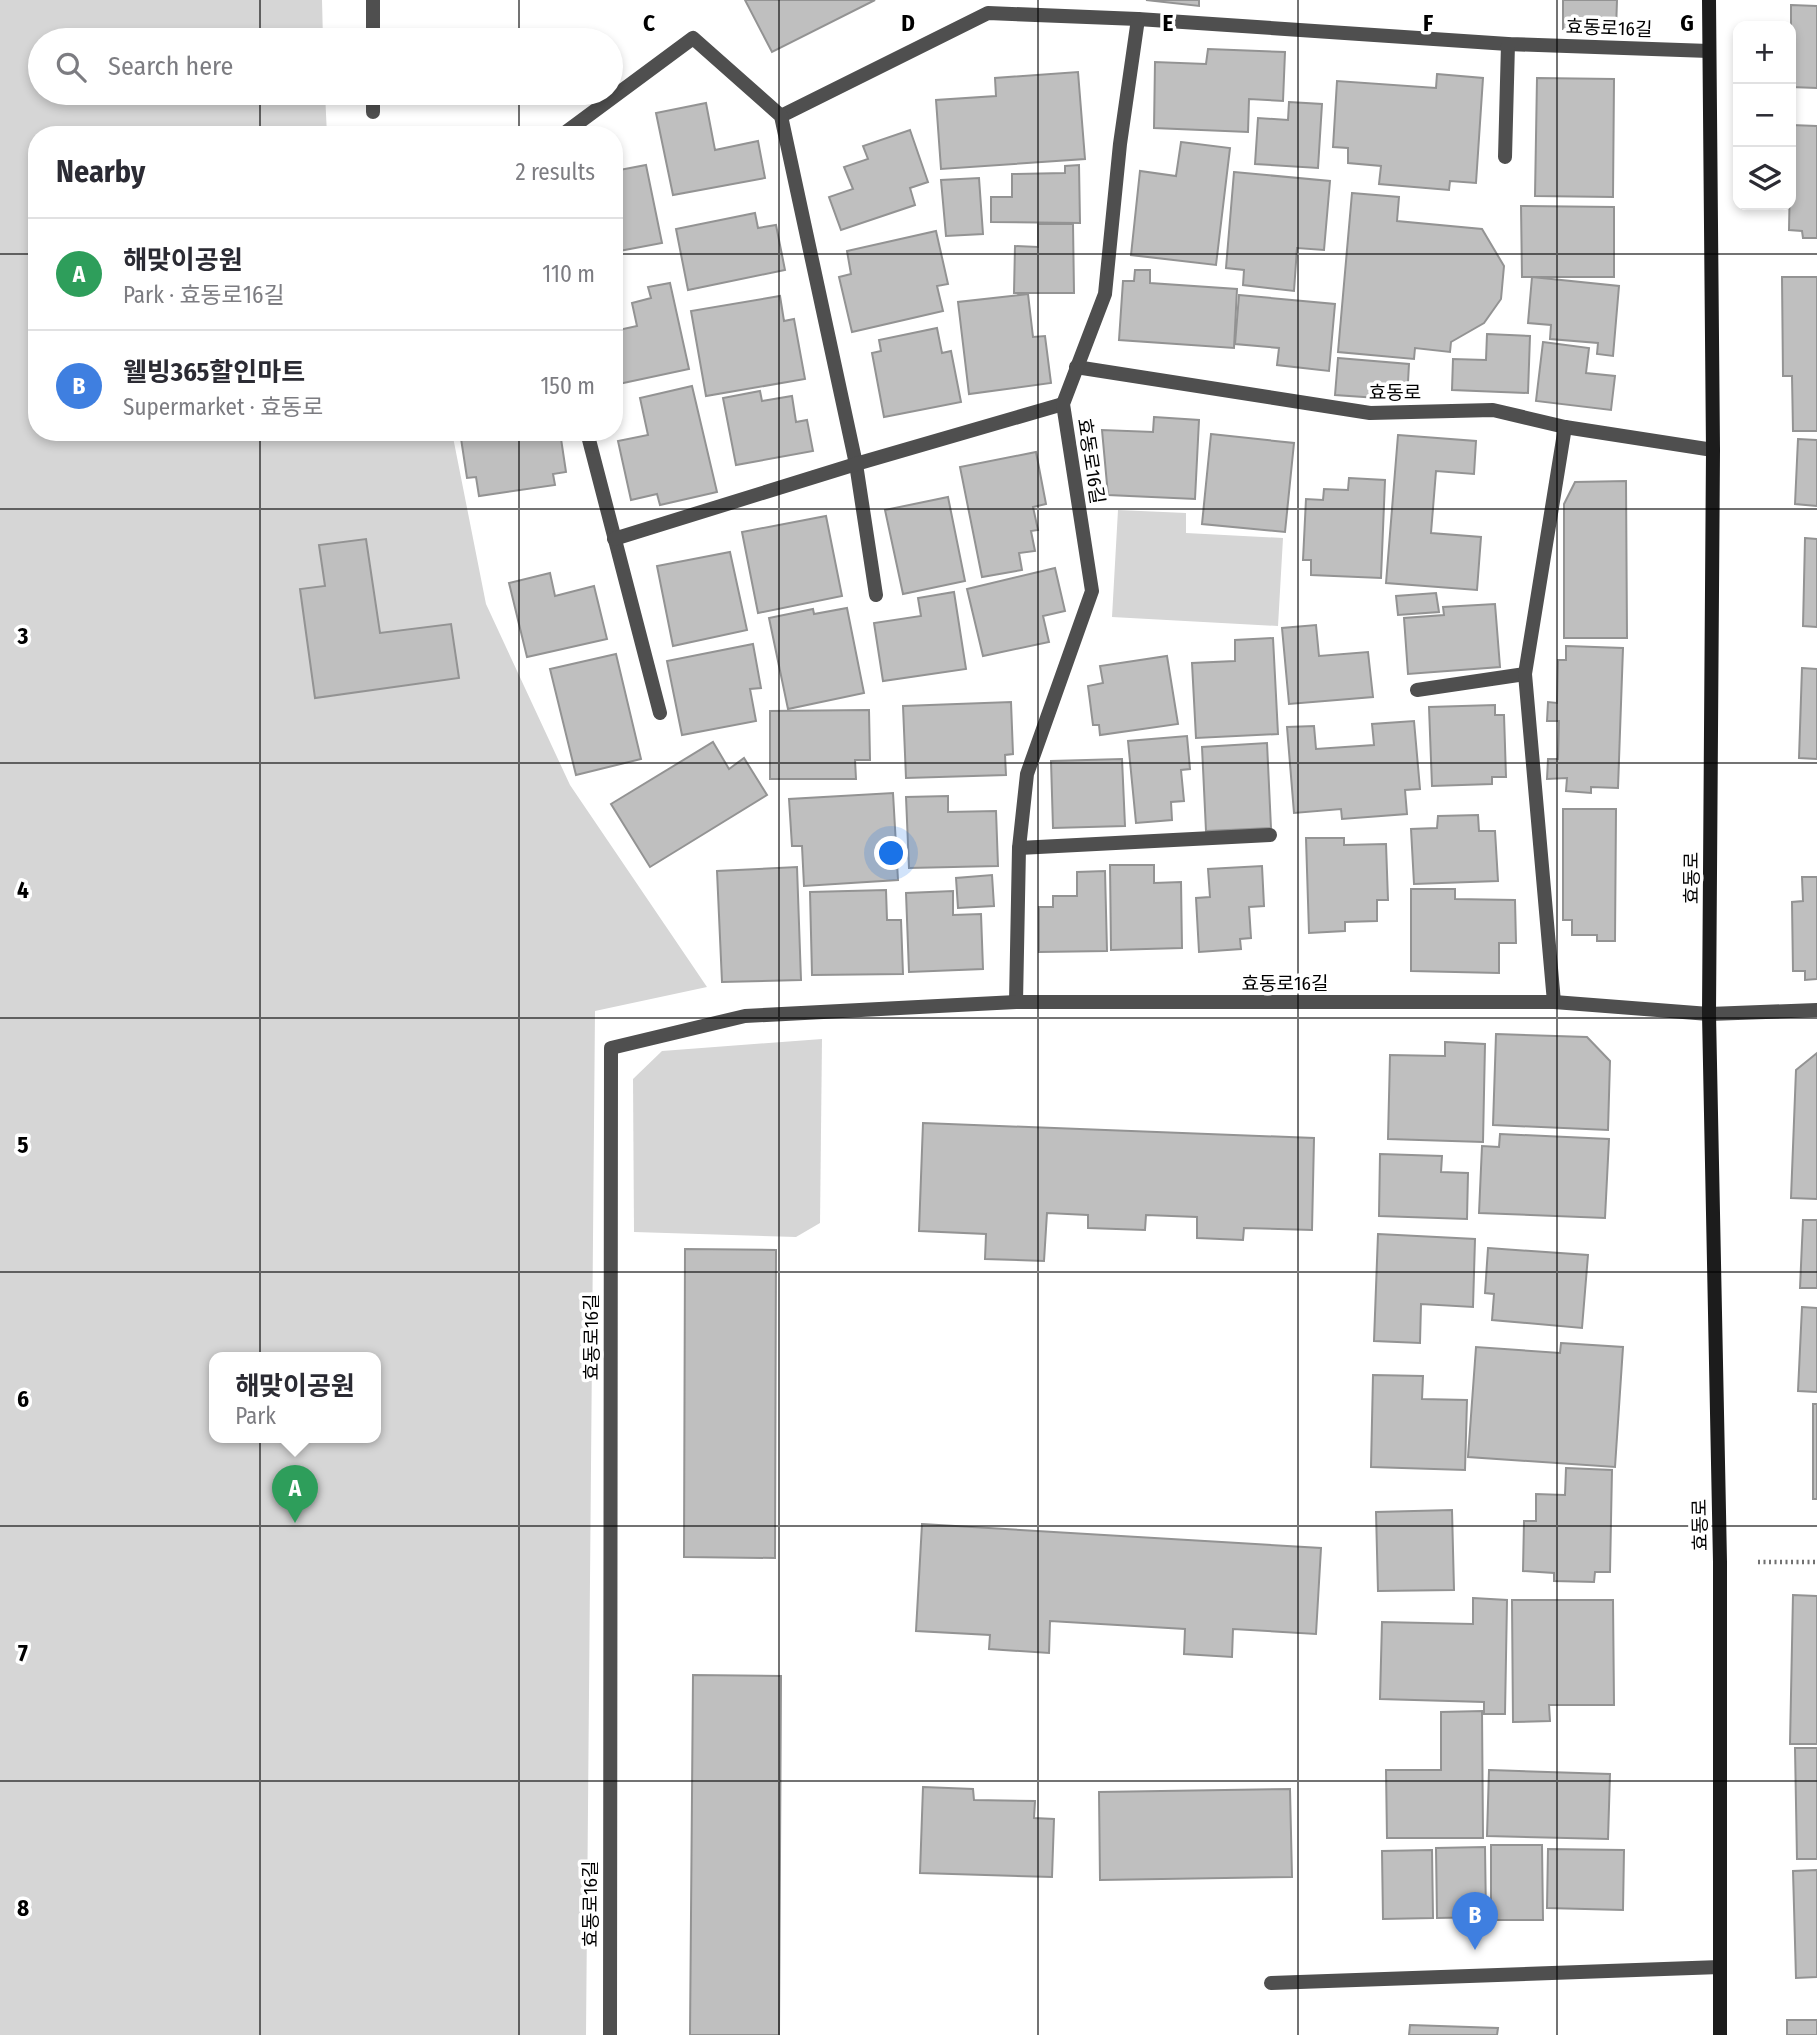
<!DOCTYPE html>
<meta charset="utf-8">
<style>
body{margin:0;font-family:"Fira Sans Condensed","Noto Sans KR",sans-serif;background:#f2f2f3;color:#2b2b33}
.controls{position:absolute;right:21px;top:21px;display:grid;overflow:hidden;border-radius:14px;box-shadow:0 4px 10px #0003}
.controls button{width:63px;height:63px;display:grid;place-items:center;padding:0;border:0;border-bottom:2px solid #e1e1e2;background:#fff;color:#2b2b33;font:35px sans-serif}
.you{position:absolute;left:892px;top:854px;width:24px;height:24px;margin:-18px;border:5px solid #fff;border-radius:50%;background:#1a73e8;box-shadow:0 0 0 10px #1a73e833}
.badge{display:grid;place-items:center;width:46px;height:46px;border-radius:50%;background:#ea580c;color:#fff;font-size:23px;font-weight:700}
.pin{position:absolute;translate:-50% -58px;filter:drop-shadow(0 2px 4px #0008)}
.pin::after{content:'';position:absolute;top:37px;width:24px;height:21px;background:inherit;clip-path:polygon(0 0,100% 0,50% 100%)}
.popup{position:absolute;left:209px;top:1352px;width:172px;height:91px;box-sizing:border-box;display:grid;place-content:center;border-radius:14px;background:#fff;filter:drop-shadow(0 2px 5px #0005);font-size:23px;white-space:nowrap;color:#7c7c81}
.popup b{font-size:26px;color:#2b2b33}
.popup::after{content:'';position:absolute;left:50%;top:100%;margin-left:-14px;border:14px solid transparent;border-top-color:#fff}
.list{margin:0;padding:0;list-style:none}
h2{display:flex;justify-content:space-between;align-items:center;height:91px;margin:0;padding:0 28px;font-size:30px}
h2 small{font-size:23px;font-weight:400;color:#7c7c81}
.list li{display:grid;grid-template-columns:46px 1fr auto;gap:21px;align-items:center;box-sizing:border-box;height:112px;padding:0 28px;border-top:2px solid #e1e1e2}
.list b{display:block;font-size:26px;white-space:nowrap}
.list p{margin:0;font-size:23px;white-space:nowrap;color:#7c7c81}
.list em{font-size:23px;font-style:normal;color:#7c7c81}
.icon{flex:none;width:38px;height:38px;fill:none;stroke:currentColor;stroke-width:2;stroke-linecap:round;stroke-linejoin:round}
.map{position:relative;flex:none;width:1817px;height:2035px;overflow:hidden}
.search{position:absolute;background:#fff;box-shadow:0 4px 10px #0003;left:28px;top:28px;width:595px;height:77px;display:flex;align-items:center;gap:18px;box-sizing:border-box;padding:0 24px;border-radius:38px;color:#7c7c81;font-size:26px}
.panel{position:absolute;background:#fff;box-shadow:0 4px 10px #0003;left:28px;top:126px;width:595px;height:315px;border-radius:28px}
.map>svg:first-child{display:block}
.green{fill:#d6d6d6;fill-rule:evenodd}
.building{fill:#bfbfbf;stroke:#939393;stroke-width:2}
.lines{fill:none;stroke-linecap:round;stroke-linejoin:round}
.path{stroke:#717171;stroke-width:4.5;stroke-dasharray:2 3.5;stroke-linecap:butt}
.service{stroke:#4f4f4f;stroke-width:14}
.minor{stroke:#4f4f4f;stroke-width:14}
.secondary{stroke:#1c1c1c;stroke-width:14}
.grid{fill:none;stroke:#000;stroke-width:2;stroke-opacity:0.55}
.labels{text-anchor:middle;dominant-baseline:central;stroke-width:7;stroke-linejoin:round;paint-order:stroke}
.street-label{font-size:19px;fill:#000;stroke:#fff}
.grid-label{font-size:23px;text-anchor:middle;font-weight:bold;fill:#000;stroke:#fff;stroke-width:7;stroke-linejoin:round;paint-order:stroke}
</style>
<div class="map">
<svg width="1817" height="2035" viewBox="0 0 1817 2035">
<rect width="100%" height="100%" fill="#fff"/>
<g class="green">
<path d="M0 0H322L323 40H40V93H325L327 135H37V432H452L486 604 570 785 707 987 595 1011 586 2035H0ZM215 1357H376V1437H215Z"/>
<path d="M1118 510 1186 513V533L1283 538 1278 626 1112 617Z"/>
<path d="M822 1039 820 1223 796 1237 634 1232 633 1079 662 1051Z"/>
</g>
<g class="building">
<path d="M745 0H875L772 52Z"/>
<path d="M1146 0H1199V6Z"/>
<path d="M1563 0H1617L1616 31 1563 29Z"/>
<path d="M1791 5 1817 6V88L1791 87Z"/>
<path d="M1208 49 1285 52 1283 101 1249 99 1248 132 1154 128 1155 62 1206 64Z"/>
<path d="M1078 72 1085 159 941 169 936 100 996 96 995 78Z"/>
<path d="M1437 74 1483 78 1476 183 1450 181 1449 190 1379 184 1381 166 1348 163V148L1333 147 1337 81 1436 88Z"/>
<path d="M1537 78 1614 79 1613 197 1535 196Z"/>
<path d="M1289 102 1322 104 1318 168 1255 164 1258 118 1288 120Z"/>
<path d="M706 103 715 150 758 141 765 178 673 195 656 113Z"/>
<path d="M1791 125 1817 126V238H1803L1802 231 1789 230Z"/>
<path d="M910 130 928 182 910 188 915 205 841 230 829 197 853 189 844 167 868 159 863 146Z"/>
<path d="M1181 142 1230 148 1216 265 1131 255 1140 171 1176 176Z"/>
<path d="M646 165 662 243 614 252V171Z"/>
<path d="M1079 165 1080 223 991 222V197H1012V174L1065 173V166Z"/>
<path d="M1234 172 1330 181 1324 250 1297 248 1294 291 1243 285 1244 270 1226 268Z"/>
<path d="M979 178 983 234 946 236 941 180Z"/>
<path d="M1352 193 1399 197 1397 221 1482 229 1504 266 1501 299 1484 323 1451 342 1450 352 1415 348 1414 359 1338 352Z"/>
<path d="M1521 206 1614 207V277H1522Z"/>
<path d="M755 213 758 228 776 225 785 270 688 290 676 229Z"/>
<path d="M1038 224H1073L1074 293H1014L1015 246 1038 247Z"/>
<path d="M936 231 948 284 937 286 943 311 852 332 839 277 851 274 847 251Z"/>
<path d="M1135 270H1150V283L1237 289 1234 348 1119 340 1123 281H1134Z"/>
<path d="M1532 277 1619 286 1613 356 1597 354 1598 343 1550 339 1551 325 1528 323Z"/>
<path d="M1782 277H1817V431H1793L1792 376H1783Z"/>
<path d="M670 283 689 369 614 385V331L637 326 632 303 651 298 648 287Z"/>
<path d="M1028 294 1033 337 1045 336 1051 383 969 394 958 302Z"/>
<path d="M1239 295 1335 304 1329 371 1277 365 1279 348 1235 344Z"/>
<path d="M780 296 784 321 794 319 805 379 706 396 691 311Z"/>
<path d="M937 328 942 353 951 351 961 402 884 417 872 353 881 351 879 340Z"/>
<path d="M1487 334 1530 336 1528 393 1452 390 1453 359 1486 360Z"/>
<path d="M1543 342 1589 348 1586 373 1615 376 1611 410 1536 401Z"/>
<path d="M1338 358 1409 364 1407 400 1335 395Z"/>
<path d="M692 386 717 492 660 505 657 494 631 500 618 441 648 435 640 398Z"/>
<path d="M760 391 762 401 792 396 796 422 807 420 813 451 736 465 723 398Z"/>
<path d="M1154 417 1199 420 1195 499 1108 495 1102 430 1153 432Z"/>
<path d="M460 432H489L490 438 526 432H560L566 472 553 474 555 485 479 496 476 477 467 478Z"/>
<path d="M1211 434 1294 443 1285 532 1202 524Z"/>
<path d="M1398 435 1476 441 1474 474 1436 471 1431 533 1481 537 1477 590 1386 583Z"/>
<path d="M1798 439 1817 440V506L1795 504Z"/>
<path d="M1036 452 1046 504 1033 507 1038 530 1031 531 1035 551 1019 553 1022 570 982 577 960 467Z"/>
<path d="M1349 478 1385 480 1381 578 1311 575V560H1303L1306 499 1323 500 1324 489 1348 490Z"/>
<path d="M1626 481 1627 638H1564V504L1575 482Z"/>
<path d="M948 497 965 581 903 594 885 510Z"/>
<path d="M826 516 842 596 758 613 742 532Z"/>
<path d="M1805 538 1817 539V627L1803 626Z"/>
<path d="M366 539 380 633 451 624 459 678 315 698 300 589 325 586 319 545Z"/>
<path d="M730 552 747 630 673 646 657 566Z"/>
<path d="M1055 568 1065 611 1043 616 1049 642 983 656 967 589Z"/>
<path d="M550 573 555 596 594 586 607 639 527 657 509 583Z"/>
<path d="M954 592 966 669 883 681 874 623 921 616 918 598Z"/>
<path d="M1436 593 1439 612 1398 615 1396 596Z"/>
<path d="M1495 604 1500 667 1408 674 1404 618 1444 615 1443 607Z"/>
<path d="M847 608 864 693 788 709 769 618 813 609 814 614Z"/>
<path d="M1316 625 1319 656 1368 652 1373 697 1289 704 1282 628Z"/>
<path d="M1273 638 1278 734 1196 738 1192 663 1235 661V640Z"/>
<path d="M753 644 761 688 750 689 756 721 682 735 667 661Z"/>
<path d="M1566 646 1623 648 1618 788 1591 787V793L1566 791 1567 778 1547 779 1548 759H1558L1559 721H1547L1548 702 1557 703 1558 660H1566Z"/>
<path d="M616 654 641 759 576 775 550 669Z"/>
<path d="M1167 656 1178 724 1100 735 1099 725H1093L1088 686 1103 683 1100 666Z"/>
<path d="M1802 668 1817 669V759L1799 758Z"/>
<path d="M1011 702 1013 754 1005 755 1006 775 906 778 903 706Z"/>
<path d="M1495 705V715H1504L1506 777H1492V784L1432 786 1429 707Z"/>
<path d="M869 710 870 760H855L856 779H770V711Z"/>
<path d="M1414 721 1420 789 1405 790 1407 814 1342 819 1341 809 1294 813 1287 727 1314 726 1316 749 1374 745 1372 724Z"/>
<path d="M1187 736 1190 769 1181 770 1184 801 1171 802 1172 820 1136 823 1128 741Z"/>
<path d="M713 742 729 769 744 758 767 795 650 867 611 804Z"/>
<path d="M1267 743 1271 828 1206 831 1202 747Z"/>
<path d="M1122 759 1125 826 1053 828 1051 761Z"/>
<path d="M893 793 898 880 804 886 802 846H792L789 799Z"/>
<path d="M948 796V812L996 811 998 866 909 868 906 797Z"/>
<path d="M1563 809H1616L1615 941H1597V935H1572V920H1563Z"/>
<path d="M1478 815 1479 831H1495L1498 881 1414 884 1411 829 1437 828 1438 816Z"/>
<path d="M1306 838H1344V845L1386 844 1388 900H1377V921L1345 922V931L1309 933Z"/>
<path d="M1110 865H1154V883L1181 882 1182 948 1111 950Z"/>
<path d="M1262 866 1264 906 1249 907 1251 938 1240 939 1241 949 1199 952 1196 898 1210 897 1208 869Z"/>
<path d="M797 867 801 980 722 982 717 871Z"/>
<path d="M1105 871 1107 951 1039 952V907H1053V896H1077V872Z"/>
<path d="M992 875 994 906 958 908 956 878Z"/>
<path d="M1802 877H1817V979L1805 980V971H1793L1792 902 1803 901Z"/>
<path d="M1411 889H1455V899L1515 900 1516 943H1499V973L1411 971Z"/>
<path d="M886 890 887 920H901L903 974 812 975 810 892Z"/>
<path d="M953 891V915L981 914 983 969 909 972 906 893Z"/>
<path d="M1496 1034 1587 1037 1610 1061 1608 1130 1493 1125Z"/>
<path d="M1445 1042 1485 1044 1483 1142 1388 1139 1390 1055 1445 1056Z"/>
<path d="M1817 1053V1199L1791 1198 1796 1070Z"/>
<path d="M923 1123 1314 1138 1312 1230 1244 1228 1243 1240 1197 1238V1217L1146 1215 1145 1230 1088 1228V1215L1047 1213 1044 1261 985 1259 986 1234 919 1231Z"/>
<path d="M1500 1134 1609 1139 1605 1218 1479 1213 1482 1146 1499 1147Z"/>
<path d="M1380 1154 1442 1156 1441 1172 1468 1173 1467 1219 1379 1216Z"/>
<path d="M1803 1220H1817V1288H1800Z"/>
<path d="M1378 1234 1475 1239 1473 1307 1421 1304 1420 1343 1374 1341Z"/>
<path d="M1488 1248 1588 1255 1582 1328 1492 1320 1494 1294 1485 1293Z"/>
<path d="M685 1249 776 1250 775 1558 684 1557Z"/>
<path d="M1802 1307 1817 1308V1392L1798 1391Z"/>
<path d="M1561 1343 1623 1347 1615 1467 1468 1457 1476 1347 1560 1353Z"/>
<path d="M1373 1375 1423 1376 1422 1399 1467 1400 1465 1470 1371 1467Z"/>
<rect x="1813" y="1404" width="4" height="95"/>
<path d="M1566 1468 1612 1470 1610 1572H1595L1594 1582 1554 1581V1573L1523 1571 1524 1521H1536V1494L1565 1495Z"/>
<path d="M1452 1510 1454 1590 1378 1591 1376 1512Z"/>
<path d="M922 1524 1321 1548 1316 1634 1233 1629 1232 1657 1184 1654 1185 1629 1050 1621 1049 1653 989 1649 990 1635 916 1631Z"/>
<path d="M1793 1595 1817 1596V1744H1790Z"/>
<path d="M1473 1598 1507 1600 1505 1714H1484V1702L1380 1699 1382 1622 1473 1624Z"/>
<path d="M1512 1600H1613L1614 1705H1549L1550 1721 1513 1722Z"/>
<path d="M693 1675 781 1676 779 2035H690Z"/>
<path d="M1482 1711 1483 1838H1387L1386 1770H1441V1712Z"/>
<path d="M1795 1748H1817V1859H1797Z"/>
<path d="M1489 1770 1610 1774 1608 1839 1487 1836Z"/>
<path d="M923 1787 973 1789 974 1800 1035 1801 1034 1818 1054 1819 1052 1877 920 1873Z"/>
<path d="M1290 1789 1292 1877 1100 1880 1099 1792Z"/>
<path d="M1491 1845H1542L1543 1920H1491Z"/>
<path d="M1485 1847 1486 1917 1437 1918 1436 1848Z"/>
<path d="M1548 1849 1624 1850 1623 1910 1547 1908Z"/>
<path d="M1432 1850 1433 1918 1383 1919 1382 1851Z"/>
<path d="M1817 1870V1977L1796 1978 1793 1871Z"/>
<rect x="1787" y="2020" width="30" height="15"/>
<path d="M1410 2025 1498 2028 1497 2035H1409Z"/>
</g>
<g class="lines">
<path class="path" d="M1758 1562H1817"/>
<g class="service">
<path d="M781 116 988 13 1138 19 1508 44 1709 51"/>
<path d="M562 135 693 38 781 116 856 464 876 595"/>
<path d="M1505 157 1508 44"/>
<path d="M1076 367 1370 413 1493 410 1565 427 1713 450"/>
<path d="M587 432 660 713"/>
<path d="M614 539 856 464 1063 404"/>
<path d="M1417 690 1525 674"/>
<path d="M1019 848 1270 835"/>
<path d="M1016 1002 1019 848 1027 774 1092 591 1063 404 1105 294 1120 144 1138 19"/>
<path d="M1554 1002 1525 674 1565 427"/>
<path d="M1709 1014 1817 1010"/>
<path d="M1271 1983 1720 1967"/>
</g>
<g class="minor">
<path d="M373 40V0"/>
<path d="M373 112V93"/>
<path d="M610 2035 611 1048 745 1016 1016 1002H1554L1709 1014"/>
</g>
<path class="secondary" d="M1709 0 1713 450 1709 1014 1720 1562V2035"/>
</g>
<path class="grid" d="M260 0V40M519 0V40M779 0V2035M1038 0V2035M1298 0V2035M1557 0V2035M260 93V135M519 93V135M0 254H37M614 254H1817M260 432V2035M519 432V2035M0 509H1817M0 763H1817M0 1018H1817M0 1272H1817M0 1526H1817M0 1781H1817"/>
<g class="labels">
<g class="street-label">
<text transform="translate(1609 28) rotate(2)">효동로16길</text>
<text x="1395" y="392">효동로</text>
<text transform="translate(1091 461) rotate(81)">효동로16길</text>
<text transform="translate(1691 878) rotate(-90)">효동로</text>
<text x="1285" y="983">효동로16길</text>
<text transform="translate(591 1337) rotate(-90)">효동로16길</text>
<text transform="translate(1700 1525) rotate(-91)">효동로</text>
<text transform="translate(590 1904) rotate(-90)">효동로16길</text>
</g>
</g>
<g class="grid-label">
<text x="649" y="31">C</text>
<text x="908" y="31">D</text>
<text x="1168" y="31">E</text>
<text x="1428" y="31">F</text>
<text x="1687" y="31">G</text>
<text x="23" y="644">3</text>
<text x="23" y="898">4</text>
<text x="23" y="1153">5</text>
<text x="23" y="1407">6</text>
<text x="23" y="1661">7</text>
<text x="23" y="1916">8</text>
</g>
</svg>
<div class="controls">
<button>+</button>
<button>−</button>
<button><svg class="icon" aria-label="layers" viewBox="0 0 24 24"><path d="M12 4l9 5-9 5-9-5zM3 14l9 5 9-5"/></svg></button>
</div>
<div class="you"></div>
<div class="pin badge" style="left:295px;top:1523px;background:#2e9e5b">A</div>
<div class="popup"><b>해맞이공원</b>Park</div>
<div class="pin badge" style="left:1475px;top:1950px;background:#3f7fe0">B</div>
<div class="search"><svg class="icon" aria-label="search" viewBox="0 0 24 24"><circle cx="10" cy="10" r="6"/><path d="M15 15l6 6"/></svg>Search here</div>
<section class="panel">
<h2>Nearby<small>2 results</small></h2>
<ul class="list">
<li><span class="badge" style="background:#2e9e5b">A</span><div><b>해맞이공원</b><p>Park · 효동로16길</p></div><em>110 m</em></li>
<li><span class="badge" style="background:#3f7fe0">B</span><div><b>웰빙365할인마트</b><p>Supermarket · 효동로</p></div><em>150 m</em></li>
</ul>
</section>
</div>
